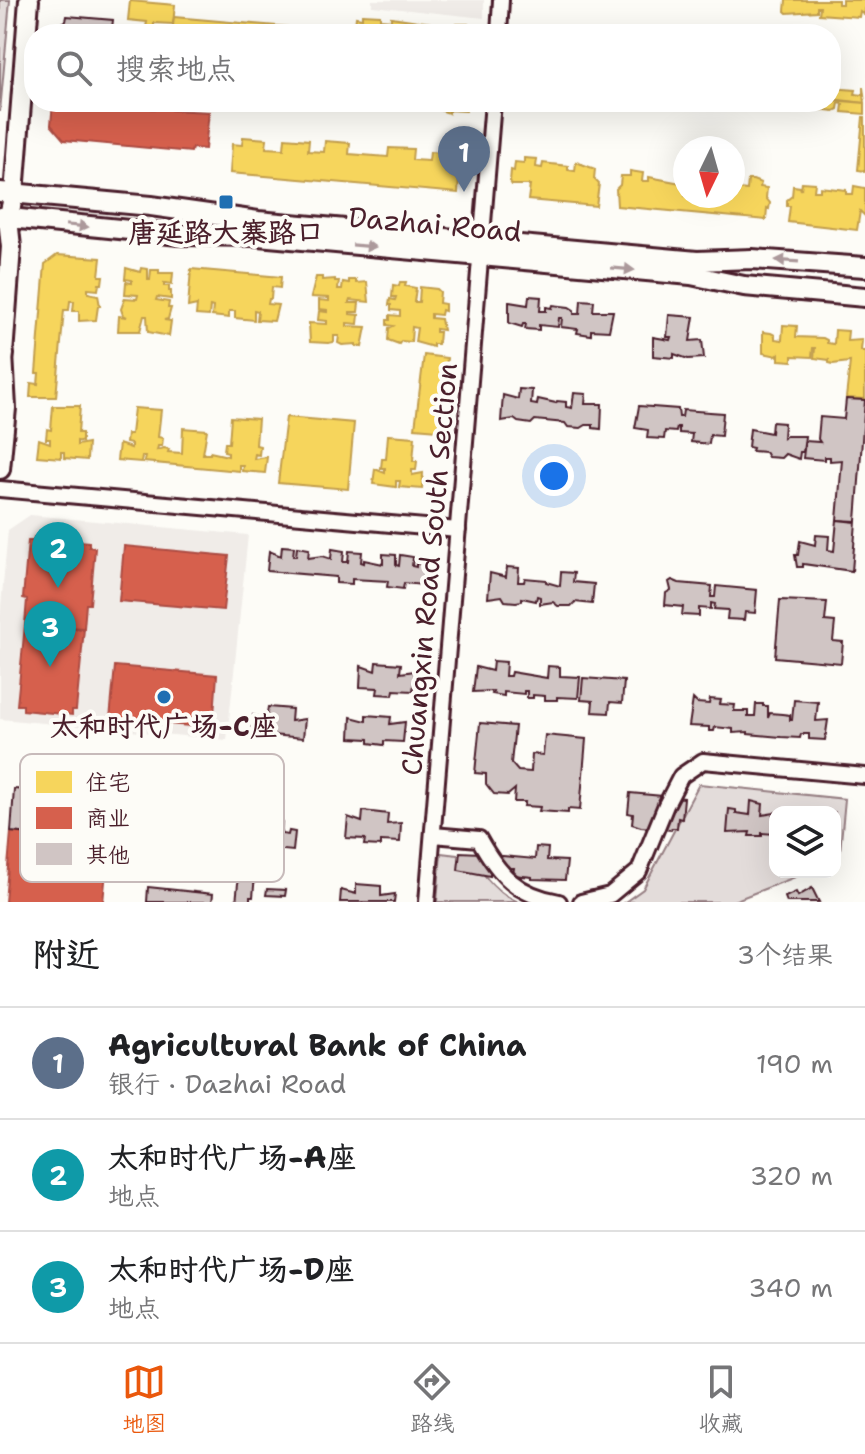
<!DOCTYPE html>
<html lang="zh">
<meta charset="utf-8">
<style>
body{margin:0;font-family:"Shantell Sans","LXGW WenKai TC",sans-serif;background:#f2f2f2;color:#202124}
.controls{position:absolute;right:24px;bottom:24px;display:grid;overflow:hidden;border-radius:16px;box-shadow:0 8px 32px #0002}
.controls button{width:72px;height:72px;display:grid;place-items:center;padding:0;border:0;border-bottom:2px solid #e0e0e0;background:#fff;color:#202124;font:40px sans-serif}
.compass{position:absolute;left:673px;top:136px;width:72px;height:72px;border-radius:50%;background:#fff;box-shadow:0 8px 32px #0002;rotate:185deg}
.you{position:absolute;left:554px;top:476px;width:28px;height:28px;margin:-20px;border:6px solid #fff;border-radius:50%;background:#1a73e8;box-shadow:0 0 0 12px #1a73e833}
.badge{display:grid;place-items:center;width:52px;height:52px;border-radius:50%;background:#ea580c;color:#fff;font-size:26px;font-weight:700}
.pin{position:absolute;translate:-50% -66px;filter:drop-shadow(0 2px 4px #0008)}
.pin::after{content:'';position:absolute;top:42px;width:28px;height:24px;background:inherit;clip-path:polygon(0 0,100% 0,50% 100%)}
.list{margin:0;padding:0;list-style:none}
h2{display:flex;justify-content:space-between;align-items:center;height:104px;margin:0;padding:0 32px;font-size:34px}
h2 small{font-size:26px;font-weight:400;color:#757577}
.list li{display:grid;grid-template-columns:52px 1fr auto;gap:24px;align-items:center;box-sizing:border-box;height:112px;padding:0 32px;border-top:2px solid #e0e0e0}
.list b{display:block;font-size:30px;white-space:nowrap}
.list p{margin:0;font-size:26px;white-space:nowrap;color:#757577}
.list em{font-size:26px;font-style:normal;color:#757577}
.icon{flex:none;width:44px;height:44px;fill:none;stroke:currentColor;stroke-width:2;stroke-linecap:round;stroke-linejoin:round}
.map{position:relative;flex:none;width:865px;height:902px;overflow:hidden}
.search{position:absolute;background:#fff;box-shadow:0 8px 32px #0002;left:24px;right:24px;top:24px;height:88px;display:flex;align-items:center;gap:20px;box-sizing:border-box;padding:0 28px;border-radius:32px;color:#757577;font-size:30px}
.sheet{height:440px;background:#fff}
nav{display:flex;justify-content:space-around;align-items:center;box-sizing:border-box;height:112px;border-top:2px solid #e0e0e0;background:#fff;font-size:22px;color:#757577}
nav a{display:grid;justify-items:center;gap:4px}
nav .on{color:#ea580c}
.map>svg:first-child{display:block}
.built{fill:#f0ece8}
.green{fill:#e3dcda;stroke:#967e82;stroke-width:2}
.homes{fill:#f6d55c;stroke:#c29e4d;stroke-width:2}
.shops{fill:#d6604d;stroke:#ac4c43;stroke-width:2}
.building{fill:#d0c5c4;stroke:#4a1f2b;stroke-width:2}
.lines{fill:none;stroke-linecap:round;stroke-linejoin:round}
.minor-casing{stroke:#4a1f2b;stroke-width:20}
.major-casing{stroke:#4a1f2b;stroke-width:24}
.highway-casing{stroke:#4a1f2b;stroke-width:26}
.minor{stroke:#fdfcf7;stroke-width:14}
.major{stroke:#fdfcf7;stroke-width:18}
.highway{stroke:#fdfcf7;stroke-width:20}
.oneway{fill:#ac999b}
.poi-dot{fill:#1f6fb2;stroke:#fdfcf7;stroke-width:3}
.labels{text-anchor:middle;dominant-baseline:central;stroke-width:8;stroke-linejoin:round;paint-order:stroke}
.street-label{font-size:28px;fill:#4a1f2b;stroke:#fdfcf7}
.poi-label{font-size:28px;font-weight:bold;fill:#4a1f2b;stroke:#fdfcf7}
.key{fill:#fdfcf7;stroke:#c7baba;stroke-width:2}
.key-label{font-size:22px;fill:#4a1f2b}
</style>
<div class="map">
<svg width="865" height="902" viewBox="0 0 865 902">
<rect width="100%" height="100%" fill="#fdfcf7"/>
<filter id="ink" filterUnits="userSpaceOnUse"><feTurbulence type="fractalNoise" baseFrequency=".0125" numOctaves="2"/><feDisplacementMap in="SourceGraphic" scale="16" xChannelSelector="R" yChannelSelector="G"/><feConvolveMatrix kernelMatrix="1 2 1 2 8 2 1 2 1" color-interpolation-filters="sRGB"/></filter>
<g filter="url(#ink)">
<g class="built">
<path d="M372 0H484V18L372 6Z"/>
<path d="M30 515 248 535 227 740 0 719V617L8 530Z"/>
</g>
<g class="green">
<path d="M0 0H10L0 112Z"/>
<path d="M699 784 845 799 839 862 835 864V812H775V872H808L731 902H625L643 889Z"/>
<path d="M441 853 474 857C483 877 498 894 519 902H437Z"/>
</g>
<g class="homes">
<path d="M786 0H838V4H842V0H865V15L860 11 859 17 819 14 820 7H817V11L787 13 785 11Z"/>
<path d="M130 1 175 5 173 24 154 23V28L146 27 147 22 128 20Z"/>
<path d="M362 14 380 15V19L391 20V17L438 24H468V29H473V34H354L356 17 362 18Z"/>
<path d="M174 17 311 29 310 34H172Z"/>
<path d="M863 87 865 103 831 99V88L856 90 855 94 863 95Z"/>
<path d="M831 100 865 103V114L842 112 843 104 839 103 838 109 834 111 800 107V102H831Z"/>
<path d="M394 102H467L466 111 449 110V113L437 109 438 106 436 109H408V106L394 105Z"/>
<path d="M863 117H865V171L858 170Z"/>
<path d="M243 137 267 139 266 148 284 149 285 138 309 140 308 151 324 152 325 141 350 143 349 154 388 157 389 148 413 149 412 160 429 161 430 152 454 154 453 163 460 164 458 193 230 173 232 144 242 145Z"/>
<path d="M524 158 537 159 536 167 542 168 543 163 568 166V170L575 171 576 162 595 169 594 179 599 184 596 206 528 200 530 185H512L510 182 511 170 514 171 515 162 524 163Z"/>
<path d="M630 171 643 173 642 181H649V177L681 183 682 171H685V196H733V185H739V189L747 190 748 180H753L761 183 760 187 767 188 766 198 770 203 769 209 767 208 766 220 617 206 616 189 620 185 621 176H630Z"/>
<path d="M802 182 815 183 814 191H820V187L846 190V194H853L854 186 865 188V216L860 211 857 230 788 222 790 206H787V200L792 196 793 186 800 187 801 190Z"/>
<path d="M57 255 101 258 99 276H103L102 284H99L98 290 88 289V293L98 295 100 306H98L96 320 79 321V311H73L74 301H70L69 310H64L56 397H30L31 383 38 384 39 373H36L45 264Z"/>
<path d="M126 268 140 272 141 268 148 269V280H150L151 270H159V273H173L172 284 164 283V286H169V291H171V299L157 297 156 300 169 302 168 308H171L168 319 164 320 171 321 169 336 148 332 147 316H144L140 331H118L119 316 127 317 123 315 121 309 125 298 137 299 138 295 125 294 126 282 132 283V280L125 279Z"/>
<path d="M191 269 281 277 280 288 272 287 271 299H269L268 304 278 305 274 321 257 320 258 311 254 310V320L235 318V311H229V318L212 316 213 307 210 306 209 316 196 315 197 305 188 307Z"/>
<path d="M316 277H322V280L335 279V281H339L338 289H342L343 282 349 283V280H356V283L367 282 369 302 350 300 349 303H359L358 312H350V314L359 315 358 324 347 323V326L366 327 362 347 356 346V344L342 345 338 343 339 336H334V342L328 343 310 342 309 323 327 324V321L318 320 319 311 327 312V310L319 309V300L329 301V298L311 297Z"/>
<path d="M400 282H406L405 286 416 288 414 302H419L420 287 437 289 440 292 439 303 445 304V311L442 310 441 315 431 314V318L441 319 443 330 436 329V332H439L438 344H433V347L415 342 417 328 412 327 411 342 401 341 399 344 388 340 389 328 393 326 387 325V320H390V315L400 316V311L391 310V305H389L390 299 395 300 396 297H392L393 285 399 286Z"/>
<path d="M783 325 797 326 796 337 823 338 827 340V343L834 344 835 330 848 331 847 341 862 340 861 351H865V399L846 398 850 362 833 364 829 363V360L814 358 815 348H813L812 357 792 356V361L779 360V354L777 356 763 353V332L771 333 775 335V339L782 340Z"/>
<path d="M424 355 447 358 438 430 415 428Z"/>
<path d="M53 406H80L78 433H82V442L77 441V445L88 443 87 460 64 458V452H61V458L37 456 39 439 50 443V439H46L47 429 51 430Z"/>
<path d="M134 408 161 410 158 437 163 438 162 446H158L157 450 164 448 169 449 168 452 182 453 183 428 207 430 203 454H210V452L228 456V452L224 451 225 443H229L231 417 258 419 256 445 260 446 259 455 255 454 254 459 267 457 265 473 242 471 243 465H239V471L144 462 145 456H142L141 462 117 460 119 444 131 448V444L126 443 127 434H131Z"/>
<path d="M286 417 354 423 348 489 278 483Z"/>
<path d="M388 435 415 437 413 461H417L416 470H412V475L423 473 422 489 399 487 400 481H396V487L373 484 375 469 385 473V468H381L382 459H386Z"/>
</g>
<g class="shops">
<path d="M53 102H153L152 109H156V102H171V110L209 112 205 149 192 148 191 152 64 140 51 125Z"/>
<path d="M34 537 89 542V547L95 548 90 604H86L84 628 25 624 27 599 23 598 28 541H33Z"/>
<path d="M124 546 229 556 223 610 119 601Z"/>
<path d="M25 625 84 629 76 710H72V715L23 710V705H17Z"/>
<path d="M115 666 217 675 213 728 110 719Z"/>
<path d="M11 832 109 841 103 902H5Z"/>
</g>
<g class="building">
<path d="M67 16 113 20 112 28 125 29V34L60 32 61 23 66 21Z"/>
<path d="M529 296 541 297 540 311H546V307L552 308 553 305 569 307 574 310V314H580L581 300 594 301 593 311H613L609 331 591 330V335L577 333 578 329 561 327 562 318H559L558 327 539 325V330L525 329 526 324H523L522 327 509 323V302L528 305Z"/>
<path d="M669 315 694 317 690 341 702 340 704 358 688 359 674 354V358L653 356V337L670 340 671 337H667Z"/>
<path d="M519 389 532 390 531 404 537 405 538 399 556 403 557 401 566 402V407L572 408 574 393 586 394 585 404H602L601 429 593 428V425H586L581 428 568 427 565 423 535 420 531 424 518 422 514 419 501 421 503 395 518 399Z"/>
<path d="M846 399 865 400 856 521 837 520 842 460 830 461V457H824V460L803 458 805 441 820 442 818 439 820 417 844 419Z"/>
<path d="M639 406 678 409 679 417H682L683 410 723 413 721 436 710 435 709 444 691 442 692 434 679 433V427H677L676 432 665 431 664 439 647 438 648 430 635 428Z"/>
<path d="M772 422 784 423 783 438 786 436H805L803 452H800L799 459 785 454 781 458 768 457 765 452 752 451 753 448 748 447 750 429 771 433Z"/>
<path d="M837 520 856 522 852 571 803 564V567H797L795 555H798L800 541 815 545 816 535 829 536 828 550 834 551Z"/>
<path d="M282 546 294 547 293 556H296L297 547 309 549 308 558 322 556 331 559 332 549 344 551 343 562H348L349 551 362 552 361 562 364 563V560L383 564V554L396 555V565L399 566 400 555 413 557 412 566 416 567V564H424L422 585 404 583 403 589 387 587 388 581 352 579V584L336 583V577L267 571 269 551 281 556Z"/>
<path d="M507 567 519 568 518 582H524L525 578 546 580V582L560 586 561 572 574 573 573 582 594 584 592 604 575 602 571 606H558L553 602 540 604V597L537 596 536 601 522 598V601L516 602 505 601 502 596 488 598 490 573 506 577Z"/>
<path d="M672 580 679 583 712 586 711 597H715L716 586 757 590 755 613 745 612 744 620 727 619 728 610 714 609 715 604 711 603V609L699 608V616L682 615 683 607 665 605 666 593 671 590 669 582Z"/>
<path d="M780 600 827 602 825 621 835 622 833 641 843 642 841 663 775 657Z"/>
<path d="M493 661 506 662 505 676H510L511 672 547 678 548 666 560 667V676L580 677 578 698 557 697V700H545V696L533 695V698H527V691H524V694L504 692V696L492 694 493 691 473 692 476 667 492 671Z"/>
<path d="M376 662 401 664 400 673 415 671 413 691 394 690 393 695 377 694 378 688 360 687 361 666 375 671Z"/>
<path d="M583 678 624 681 622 703 610 702 609 713 592 712 593 701 581 700Z"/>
<path d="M693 699 697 703 709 704 710 699 721 700 720 704 735 705 734 711H748V716H755L756 704H763V706H768V718L770 713 782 714 790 715V720H792L794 700 818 702 816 721 828 720 825 740 809 739V734H801L800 738 781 737 748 734V732L733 733V729L715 727 714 731H709V727L689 726Z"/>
<path d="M268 707 292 709 291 721 305 719 303 738 251 733 253 715 266 719Z"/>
<path d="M366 715 391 717 390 724 405 722 403 742 384 741V745L369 743V739L350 738 351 717 366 721Z"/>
<path d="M480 723 515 726 511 763 518 771 531 772 532 754 543 755 545 735 586 739 580 810 568 809V813L539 811 540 807 524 806 525 802H514L515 789 508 795 494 794 486 784V774L475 773Z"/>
<path d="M14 789 112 797 111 816 115 817 113 842 11 832Z"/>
<path d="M630 793 684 798 682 819 678 818 677 828H672L671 830 641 827 632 824 633 814 628 813Z"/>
<path d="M751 801 763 804 762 815 775 813V834L762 833V836H749L750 832 727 833 729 809 736 810V813L750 815Z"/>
<path d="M363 811 388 814 387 824 401 823 400 842 381 841V846L364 845 365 839 346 838 348 817 362 822Z"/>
<path d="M258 820 282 822 281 834 288 835 289 831 295 832 293 851 242 846 243 828 256 832Z"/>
<path d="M481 843 493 844 492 855 535 859 536 847 548 848 547 860 567 861 565 880 532 879V877L513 875 514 868H511V875L490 873V876L458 870 460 852 480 853Z"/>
<path d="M239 874 255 875 253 897H250V902H236Z"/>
<path d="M356 884 381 886V896L395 894 394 902H340L341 890 356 894Z"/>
<path d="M148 887 213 894 212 902H147Z"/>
<path d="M812 888 819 902H787L785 897 796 892 798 896Z"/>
<path d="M267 889 286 890 285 896 266 895Z"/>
</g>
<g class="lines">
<g class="minor-casing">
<g id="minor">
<path d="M499 34 501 0"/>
<path d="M0 489 458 530"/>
<path d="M433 835 479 839C499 875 517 895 559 902"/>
<path d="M427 902 493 102"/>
<path d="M581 902 610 895 639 871 666 805 681 776 703 761 865 776"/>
</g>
</g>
<g class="major-casing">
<g id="major">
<path d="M0 192 151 206 258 221 697 261 752 259 865 267"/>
<path d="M0 217 179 235 258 236 691 275 744 286 865 297"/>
<path d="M0 469 6 408 3 354 11 247 8 219 14 194 29 0"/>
</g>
</g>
<g class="highway-casing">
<path id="highway" d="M0 370 3 354"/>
</g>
<use href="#minor" class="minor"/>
<use href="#major" class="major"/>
<use href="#highway" class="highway"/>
</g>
<defs><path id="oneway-solid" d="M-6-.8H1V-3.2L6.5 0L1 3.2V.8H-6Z" transform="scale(2)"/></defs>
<g class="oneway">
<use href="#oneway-solid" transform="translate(77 226) rotate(6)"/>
<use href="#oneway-solid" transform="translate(364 246) rotate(5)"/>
<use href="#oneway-solid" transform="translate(787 261) rotate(-176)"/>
<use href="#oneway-solid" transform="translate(623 269) rotate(5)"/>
</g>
</g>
<g class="poi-dot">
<rect x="218" y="194" width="16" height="16" rx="4"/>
<circle cx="164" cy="697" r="8"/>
</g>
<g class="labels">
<g class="street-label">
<text transform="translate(435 224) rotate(5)">Dazhai Road</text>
<text transform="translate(429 569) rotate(-85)">Chuangxin Road South Section</text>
</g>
<g class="poi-label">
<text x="226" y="232">唐延路大寨路口</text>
<text x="164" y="726">太和时代广场-C座</text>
</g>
</g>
<rect x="20" y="754" width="264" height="128" rx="12" class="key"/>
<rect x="36" y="771" width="36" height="22" fill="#f6d55c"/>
<rect x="36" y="807" width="36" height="22" fill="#d6604d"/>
<rect x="36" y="843" width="36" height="22" fill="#d0c5c4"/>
<g class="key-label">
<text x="86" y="790">住宅</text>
<text x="86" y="826">商业</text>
<text x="86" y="862">其他</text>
</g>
</svg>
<div class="controls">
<button><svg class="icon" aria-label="layers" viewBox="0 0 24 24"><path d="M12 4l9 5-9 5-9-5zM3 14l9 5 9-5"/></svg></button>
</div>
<svg class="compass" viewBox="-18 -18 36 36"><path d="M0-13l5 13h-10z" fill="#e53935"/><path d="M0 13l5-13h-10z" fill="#757577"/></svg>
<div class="you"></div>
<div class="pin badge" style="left:464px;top:192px;background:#5c6f8a">1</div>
<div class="pin badge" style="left:58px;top:588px;background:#0f9aa8">2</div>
<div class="pin badge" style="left:50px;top:667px;background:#0f9aa8">3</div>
<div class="search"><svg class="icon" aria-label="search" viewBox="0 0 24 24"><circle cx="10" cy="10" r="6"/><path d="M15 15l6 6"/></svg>搜索地点</div>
</div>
<section class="sheet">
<h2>附近<small>3个结果</small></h2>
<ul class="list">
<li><span class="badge" style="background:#5c6f8a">1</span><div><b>Agricultural Bank of China</b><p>银行 · Dazhai Road</p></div><em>190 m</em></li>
<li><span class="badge" style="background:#0f9aa8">2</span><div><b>太和时代广场-A座</b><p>地点</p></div><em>320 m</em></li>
<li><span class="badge" style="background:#0f9aa8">3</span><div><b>太和时代广场-D座</b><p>地点</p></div><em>340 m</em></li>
</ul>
</section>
<nav>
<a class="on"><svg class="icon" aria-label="map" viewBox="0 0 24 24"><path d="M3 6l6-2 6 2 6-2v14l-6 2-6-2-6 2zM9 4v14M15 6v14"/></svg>地图</a>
<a><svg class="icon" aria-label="directions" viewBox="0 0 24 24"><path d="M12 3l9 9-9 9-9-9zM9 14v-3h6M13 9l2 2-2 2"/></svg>路线</a>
<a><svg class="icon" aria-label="saved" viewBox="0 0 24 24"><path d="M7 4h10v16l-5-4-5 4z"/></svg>收藏</a>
</nav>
